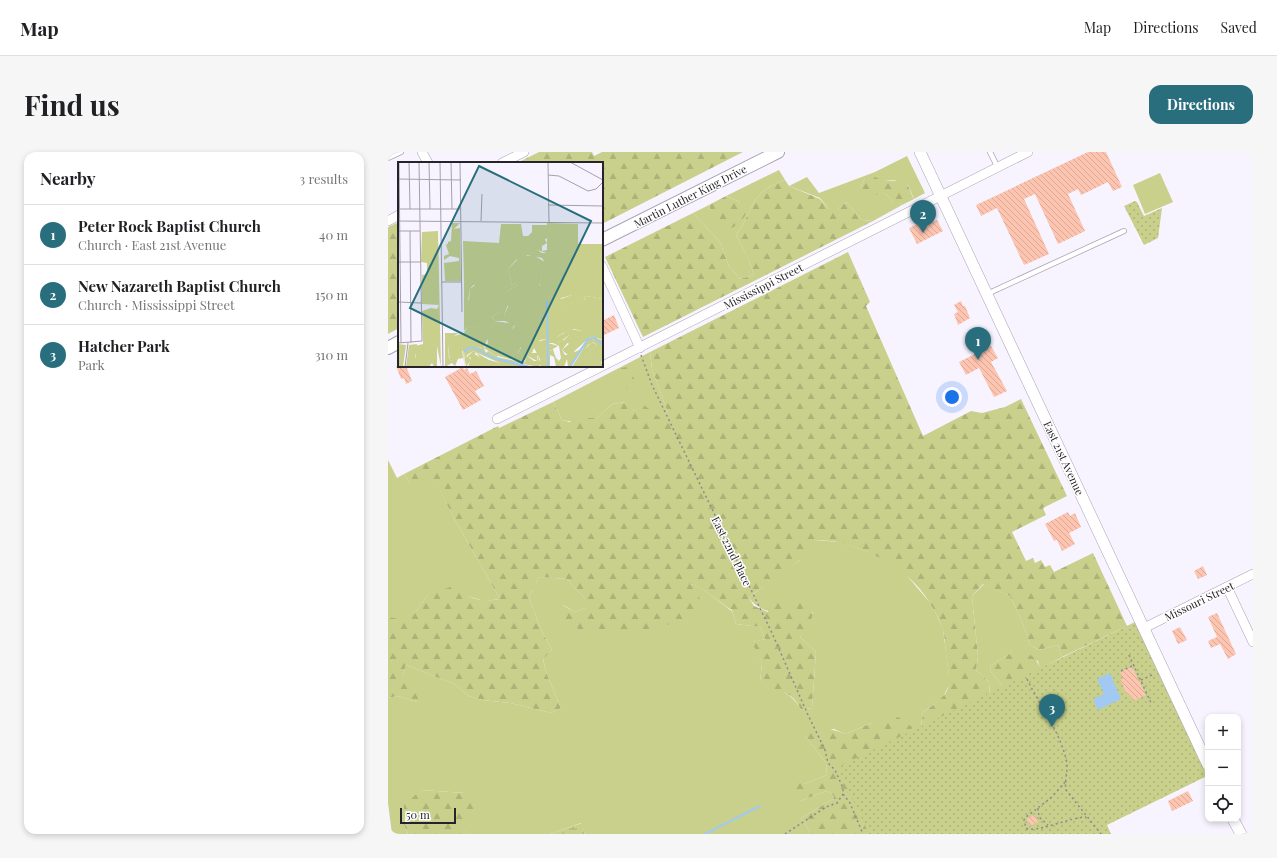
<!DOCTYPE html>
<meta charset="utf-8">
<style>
body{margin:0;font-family:"Playfair Display",serif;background:#f6f6f6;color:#202124}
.controls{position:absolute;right:12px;bottom:12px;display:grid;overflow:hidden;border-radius:8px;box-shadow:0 2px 6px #0003}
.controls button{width:36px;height:36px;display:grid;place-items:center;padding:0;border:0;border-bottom:1px solid #e0e0e0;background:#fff;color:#202124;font:20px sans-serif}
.scale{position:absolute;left:12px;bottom:10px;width:56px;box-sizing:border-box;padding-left:4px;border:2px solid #26232a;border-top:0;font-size:11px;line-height:14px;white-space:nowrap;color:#26232a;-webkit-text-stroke:3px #fff;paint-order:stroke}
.you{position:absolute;left:564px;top:245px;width:14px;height:14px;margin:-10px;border:3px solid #fff;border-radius:50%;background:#1a73e8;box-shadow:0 0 0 6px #1a73e833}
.badge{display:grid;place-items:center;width:26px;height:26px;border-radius:50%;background:#286e7d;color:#fff;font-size:13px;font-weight:700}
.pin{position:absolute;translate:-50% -33px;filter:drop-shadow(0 1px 2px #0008)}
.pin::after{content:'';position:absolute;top:21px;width:14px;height:12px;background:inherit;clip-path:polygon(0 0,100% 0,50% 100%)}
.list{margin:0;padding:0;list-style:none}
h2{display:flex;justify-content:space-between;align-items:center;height:52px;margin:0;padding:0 16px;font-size:17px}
h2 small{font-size:13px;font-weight:400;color:#757577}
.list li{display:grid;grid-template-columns:26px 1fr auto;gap:12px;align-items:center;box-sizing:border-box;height:60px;padding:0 16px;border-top:1px solid #e0e0e0}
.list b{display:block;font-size:15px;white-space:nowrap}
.list p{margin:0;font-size:13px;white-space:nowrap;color:#757577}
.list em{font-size:13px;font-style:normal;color:#757577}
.icon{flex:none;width:22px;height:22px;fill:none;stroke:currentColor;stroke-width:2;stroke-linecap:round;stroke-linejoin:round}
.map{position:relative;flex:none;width:865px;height:682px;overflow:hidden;border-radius:12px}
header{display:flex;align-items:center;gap:24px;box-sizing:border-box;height:56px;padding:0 20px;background:#fff;border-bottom:1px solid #e0e0e0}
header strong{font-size:19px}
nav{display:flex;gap:22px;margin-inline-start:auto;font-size:14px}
.intro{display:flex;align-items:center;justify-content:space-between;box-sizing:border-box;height:96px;padding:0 24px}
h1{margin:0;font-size:28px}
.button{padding:10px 18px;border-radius:12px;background:#286e7d;color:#fff;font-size:14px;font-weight:700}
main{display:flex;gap:24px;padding:0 24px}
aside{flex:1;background:#fff;border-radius:12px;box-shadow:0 2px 6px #0003}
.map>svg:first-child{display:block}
.grass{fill:#c8d08b}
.forest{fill:url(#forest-firs)}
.wetland{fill:url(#wetland-marsh)}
.park{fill:url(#park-dots)}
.water{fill:#a1c9f2}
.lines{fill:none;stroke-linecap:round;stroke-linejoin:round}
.stream{stroke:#a1c9f2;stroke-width:2}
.building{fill:url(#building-back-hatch)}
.service-casing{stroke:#aba4b5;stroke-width:6}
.minor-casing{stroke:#aba4b5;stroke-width:10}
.tertiary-casing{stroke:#aba4b5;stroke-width:12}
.secondary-casing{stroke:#aba4b5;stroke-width:14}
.path{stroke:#8d8992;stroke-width:1.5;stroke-dasharray:2 3;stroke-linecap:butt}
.service{stroke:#fff;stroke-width:4.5}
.minor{stroke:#fff;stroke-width:9}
.tertiary{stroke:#fff;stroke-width:11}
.secondary{stroke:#fff;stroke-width:12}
.labels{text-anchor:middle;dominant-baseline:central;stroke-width:3;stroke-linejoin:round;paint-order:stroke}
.street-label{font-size:11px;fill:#26232a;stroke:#fff}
.inset-river{fill:none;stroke:#a1c9f2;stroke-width:2}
.inset-road{fill:none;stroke:#a4a0aa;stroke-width:1}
.view{fill:#286e7d;fill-opacity:0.15;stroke:#286e7d;stroke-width:2}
.inset-edge{fill:none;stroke:#26232a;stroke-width:2}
</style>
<header>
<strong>Map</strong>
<nav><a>Map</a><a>Directions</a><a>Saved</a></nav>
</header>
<div class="intro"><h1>Find us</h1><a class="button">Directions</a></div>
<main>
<aside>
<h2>Nearby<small>3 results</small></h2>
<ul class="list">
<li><span class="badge">1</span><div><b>Peter Rock Baptist Church</b><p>Church · East 21st Avenue</p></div><em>40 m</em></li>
<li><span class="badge">2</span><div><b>New Nazareth Baptist Church</b><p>Church · Mississippi Street</p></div><em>150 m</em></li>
<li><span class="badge">3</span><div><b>Hatcher Park</b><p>Park</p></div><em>310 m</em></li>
</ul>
</aside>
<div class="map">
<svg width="865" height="682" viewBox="0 0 865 682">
<defs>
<pattern id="forest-firs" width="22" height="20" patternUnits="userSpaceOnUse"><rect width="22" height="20" fill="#c8d08b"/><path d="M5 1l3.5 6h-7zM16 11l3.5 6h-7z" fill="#acb278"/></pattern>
<pattern id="wetland-marsh" width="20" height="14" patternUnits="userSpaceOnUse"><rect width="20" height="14" fill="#c8d08b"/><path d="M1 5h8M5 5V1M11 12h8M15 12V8" fill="none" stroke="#acb278"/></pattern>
<pattern id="park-dots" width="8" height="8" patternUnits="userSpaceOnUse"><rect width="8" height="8" fill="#c8d08b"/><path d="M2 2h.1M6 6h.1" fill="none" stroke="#acb278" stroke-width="1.8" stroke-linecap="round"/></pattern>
<pattern id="building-back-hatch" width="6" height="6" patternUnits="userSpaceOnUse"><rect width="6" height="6" fill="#fdc4b0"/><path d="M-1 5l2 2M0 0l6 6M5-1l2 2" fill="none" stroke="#d9a898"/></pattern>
</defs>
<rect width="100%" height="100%" fill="#f8f4ff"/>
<g class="grass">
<path d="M519 4 537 41 526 47 520 33 506 28 496 29 477 26 472 36 498 42 506 51H512L514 53 485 69 474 68 458 50 450 57H441L432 46 401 34 419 25 431 41 487 20Z"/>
<path d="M391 18 397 28C360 41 368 56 348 83L361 108 366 123 352 127 341 114 332 90 305 61 321 53 322 58 352 50 338 44Z"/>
<path d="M772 21 785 50 757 62 745 33Z"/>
<path d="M262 200 264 217 280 261 271 266 256 254 246 259 237 250 224 252 209 266C197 266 185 271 174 268L165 250Z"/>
<path d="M0 308 9 326 16 322 22 331 46 326 67 368 112 447 96 449 76 443H40L29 458 12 468 0 465Z"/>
<path d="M425 388 452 390 492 404 515 419 544 453 555 477 562 531 554 547 535 560 532 581 551 588 484 571 457 582 446 577 417 584 438 611 439 623 416 632 412 649 439 639 446 644 445 647 413 666 422 680 421 682H197L193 671 162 682H79L71 669 78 641 33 638 16 673 20 682H4L0 651V546L9 544 29 550 15 524 18 513 66 532 81 544 94 548 123 551 163 561 173 556 158 520 155 506 164 498 153 478 141 445 151 425 179 427 197 447V456L187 460 175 453 193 479H213L302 432C313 433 332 451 344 459L348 472 372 475 377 487 365 490 374 511 372 530C388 536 405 541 413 558L424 556 428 500 412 485 425 460C404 460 375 466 361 446L394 419 411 409Z"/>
<path d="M596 432 622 444 634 469 642 493 651 498 670 493 674 505 652 517 650 509 624 500 602 514 603 520 615 535 602 542 601 530 588 518 590 505 584 444Z"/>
</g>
<g class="forest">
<path d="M151 0H204L206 4 214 0H355L214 72V11H129Z"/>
<path d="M483 23C486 24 490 27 494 28 501 31 513 26 519 32 522 36 523 43 526 47L514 53 512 51H506L498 42 491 41 483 46 472 36 477 26Z"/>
<path d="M397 28 401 34 432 47 441 57H450L458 50 474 68 485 69 255 185 217 105 305 61 332 90 341 114 352 127 366 123 361 108 348 83C368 56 360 41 397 28Z"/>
<path d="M338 44 352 50 359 60 353 70 344 76C334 70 323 65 321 53Z"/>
<path d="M11 70V176L0 182V75Z"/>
<path d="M460 100 482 150 478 154 535 284 583 259 594 261 617 255 633 247 679 344 655 356 658 363 624 380 638 409 645 406 647 411 653 408 657 415 662 413 666 420 705 401 739 474 674 505 670 493 651 498 642 493 634 469 622 444 595 432 584 444 590 505 588 518 601 530 602 544 532 581 535 560C565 540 563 537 558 502 557 494 557 483 554 475 537 429 499 403 453 391 445 388 434 389 426 388L427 396C406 414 382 428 361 446L366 454 380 460 382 448 391 439 399 449 415 445C431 463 424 466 412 485L428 500 424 556 413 558C405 541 395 538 378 539L372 530 374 511 364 490 377 487 372 475 348 472 344 458C333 452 313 433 302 432L312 447 308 458 296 469 243 481 193 479 175 465 174 453 187 460 197 456V447L179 427 151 425 141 445 153 478 164 498 155 507 158 520 173 556 163 561 123 551 94 548 81 544 66 532 18 513 15 524 33 539 29 550 9 544 0 546V465L12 467 29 458 40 443 65 434C79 446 93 451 112 447L67 368 46 327 27 334 22 331 16 322 110 274 111 276 165 250 174 268 182 270 188 262 196 266H209L224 252 238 250 246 259 256 253 271 265 280 261 264 217 262 200Z"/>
<path d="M239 215 247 228 248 238 244 242 240 240 237 231 231 222 233 216Z"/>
<path d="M624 500C638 500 648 502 652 517L615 535 603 520 602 514Z"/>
<path d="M510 565 524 575 519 595 583 682H421L422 680 413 666 445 647 446 644 439 639 412 649 402 640 404 628 416 632 439 623 438 611 417 584C429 574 444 576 457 582L484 571Z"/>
<path d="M33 638 78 641 89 647 91 656 72 669 79 682H20L16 673V653Z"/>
</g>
<path class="wetland" d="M194 671 197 682H162Z"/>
<g class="park">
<path d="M747 49 749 50 756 64 774 56 770 86 756 93 736 54Z"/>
<path d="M747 470 819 624 719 673 723 682H481L450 615Z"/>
</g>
<path class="water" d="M722 521 733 547 710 558 705 547 716 542 709 527Z"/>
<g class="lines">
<path class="stream" d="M317 682 372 654"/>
</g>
<g class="building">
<path d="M700 0H718L734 35 725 39 720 30 693 43 690 37 680 42 697 79 670 92 647 42 636 47 661 102 636 113 609 56 593 64 588 53Z"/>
<path d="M540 67 542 71 549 68 555 79 529 92 521 76Z"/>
<path d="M573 149 575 154H577L582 166 570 173 566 162 570 160 566 153Z"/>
<path d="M226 163 231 176 214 184V169Z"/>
<path d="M603 194 610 206 603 210 619 239 606 245 591 216 578 223 571 210Z"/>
<path d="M8 214H18L24 229 18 232 16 226 13 227Z"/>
<path d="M75 215 76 218 79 216 82 222 88 219 96 234 87 239 93 248 75 258 57 225Z"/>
<path d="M680 360 682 364 687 361 693 375 681 381 687 392 674 399 669 388 666 389 657 372Z"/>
<path d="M815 414 819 423 810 427 806 419Z"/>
<path d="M829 461 848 502 840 507 832 492 823 496 820 489 829 485 820 465Z"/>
<path d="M792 475 799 488 790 492 784 479Z"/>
<path d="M744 515 758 543 746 549 743 543 740 544 732 528 735 526 732 520Z"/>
<path d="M800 639 805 649 784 659 780 649Z"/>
<path d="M647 663 650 670 642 674 639 667Z"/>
</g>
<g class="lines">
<g class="service-casing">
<g id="service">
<path d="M602 0 610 16"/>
<path d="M0 6 13 0"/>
<path d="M599 142 736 79"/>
</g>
</g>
<g class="minor-casing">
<g id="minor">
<path d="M34 0 40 11"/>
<path d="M114 11 136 0"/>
<path d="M0 69 11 63"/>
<path d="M214 114 252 196"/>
<path d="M109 267 640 0"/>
<path d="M839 435 865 490"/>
<path d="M756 476 865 422"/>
</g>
</g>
<g class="tertiary-casing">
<g id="tertiary">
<path d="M532 0 820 613"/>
<path d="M845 667 853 682"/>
</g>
</g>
<g class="secondary-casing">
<g id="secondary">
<path d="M214 88 390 0"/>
<path d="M0 196 11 190"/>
</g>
</g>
<g class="path">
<path d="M253 203 264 233 384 481 420 563 437 598 440 611 447 618 455 636V642L462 651 475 682"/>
<path d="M741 503 764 553"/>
<path d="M733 519 746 513"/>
<path d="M639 527C652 554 671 578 678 607 681 618 676 628 678 638L713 682"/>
<path d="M753 528 764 523"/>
<path d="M677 630 664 645 638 665 636 668 638 676C646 682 683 665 698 665"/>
<path d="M650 656 651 665 660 673"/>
<path d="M397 682 438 655 449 651 455 642"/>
</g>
<use href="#service" class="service"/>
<use href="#minor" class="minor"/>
<use href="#tertiary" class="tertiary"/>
<use href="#secondary" class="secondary"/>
</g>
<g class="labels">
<g class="street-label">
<text transform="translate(302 44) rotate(-27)">Martin Luther King Drive</text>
<text transform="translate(375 134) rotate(-27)">Mississippi Street</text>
<text transform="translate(676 306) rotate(65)">East 21st Avenue</text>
<text transform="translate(344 399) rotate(64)">East 22nd Place</text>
<text transform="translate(811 449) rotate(-26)">Missouri Street</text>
</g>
</g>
<g transform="translate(10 10)">
<rect width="205" height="205" fill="#f8f4ff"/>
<path d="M54 61H62L56 67 62 66V72L50 83V80L53 79ZM146 76 149 81 144 84V89L149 88V91L132 86 131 83 134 80H144ZM135 93 152 103 144 113 141 124H149V128L153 124 163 137 174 133 176 136 175 140 166 144 186 138 188 134 205 137V181L203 177 192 175 171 194 164 188 171 182 166 178 171 173H180L184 169 176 167 165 171 158 176 159 178 156 170V167L147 172 142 171 139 180 149 177 150 181 160 184 148 191V205L140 203 142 197 136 186 134 191 123 185 119 192 128 201 100 194 102 188 97 184 117 164 107 159H96L94 155 101 150 106 153 110 145 108 130 120 123H135L118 121 114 123 110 107 122 95ZM66 119 77 121 72 127 70 139H66ZM94 163 86 186 79 185 65 189 61 187 55 198 52 199 50 184 56 180V174L66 171 69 165ZM198 177 205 184V199L203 200 205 205H174L188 182 192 178ZM195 180 199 183 178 201 190 183ZM19 182 17 198 13 205H8L11 183ZM75 189 91 198 102 201H87L78 191 71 195 73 198 68 205V196Z" fill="#c8d08b" fill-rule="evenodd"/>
<path d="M103 62H123L125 74H130L134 70V63H149V76L144 80H135L131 83 144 91H149L150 105 144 96 130 93 118 98 110 107 114 123 118 121 115 117 121 113 124 117 128 116 137 121 131 127 120 123 108 130 113 135 106 153 100 154 101 150 94 155 96 159 117 162 109 175 98 184 105 185 99 195 86 186 90 181 88 170 94 164 69 165 66 169V139L71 138 72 127 77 123 66 119 65 79 101 81ZM40 69 43 205 39 184V205H36L34 201 31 205H13L18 194 17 184 25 182 24 149 33 146 39 147 41 143 24 142V113L29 112V101L23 100 24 70ZM62 72 63 119H47L46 101 61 99V96L52 94 46 98V94L51 92 48 83ZM205 96V137L188 134 182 144 170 145 165 142 175 140 174 133 160 137 157 131 154 132 153 125 149 131V124L141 125 145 108 148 106 151 109ZM172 167 184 169 186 173H171L161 181 158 176ZM47 171H61L56 174 57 180 50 184 51 196 54 199 58 184 64 187 65 196 60 197 57 204 54 201 47 205ZM194 180 199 183 177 203 184 190ZM125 183 134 191H140L139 199 128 193 127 198 120 196 119 192ZM70 186 81 187 95 196 132 205H70L73 196 70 194 75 191 86 198 87 201H102L75 189 69 193 67 205 66 187Z" fill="#c8d08b"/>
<path d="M149 162 155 165 161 181 164 178 171 179 164 188 167 193H170V186L177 190 181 188 192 175 204 178 205 184 195 177 181 190 173 205H170L169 197 166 205H158L156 195 152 193V205H148V191L149 188 153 189 154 185 158 196 161 199 163 196 161 184 155 181H149V177L142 178 138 184 135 183 138 168 147 172ZM72 184 86 186 88 191 90 189 99 195 127 201 128 193 136 199H139L141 194V205L95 196 77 186 66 187 65 201V187Z" fill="#c8d08b"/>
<path d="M149 61 180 62V82H205V123L149 122ZM0 182 8 183 5 205H0Z" fill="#c8d08b"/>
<path class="inset-river" d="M149 138 150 205M66 190 70 186H77L95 196 132 205M172 205 190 177 197 176 205 183"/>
<path class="inset-road" d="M1 0 3 181M11 0 12 47M31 0 32 47M42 0 45 205M53 0 54 47M62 0 64 150M150 0 151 60M172 0 205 18M150 13 161 14 190 29 198 27 205 20M0 17 63 18M150 43 205 44M0 47H63M0 59 205 61M83 59 84 32M0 69H22M12 69 13 181M0 100H23M44 120H64M0 140 23 141M0 181 24 179 21 0M7 205 10 181"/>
<path class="view" d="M81 4 193 59 124 201 12 146Z"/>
<rect width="205" height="205" class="inset-edge"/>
</g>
</svg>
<div class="controls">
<button>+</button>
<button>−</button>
<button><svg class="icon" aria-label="locate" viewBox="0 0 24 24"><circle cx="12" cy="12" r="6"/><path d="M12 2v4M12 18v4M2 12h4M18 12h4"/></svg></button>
</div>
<div class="scale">50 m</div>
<div class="you"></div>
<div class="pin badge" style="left:590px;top:208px">1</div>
<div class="pin badge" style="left:535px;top:81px">2</div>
<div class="pin badge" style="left:664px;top:575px">3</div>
</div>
</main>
